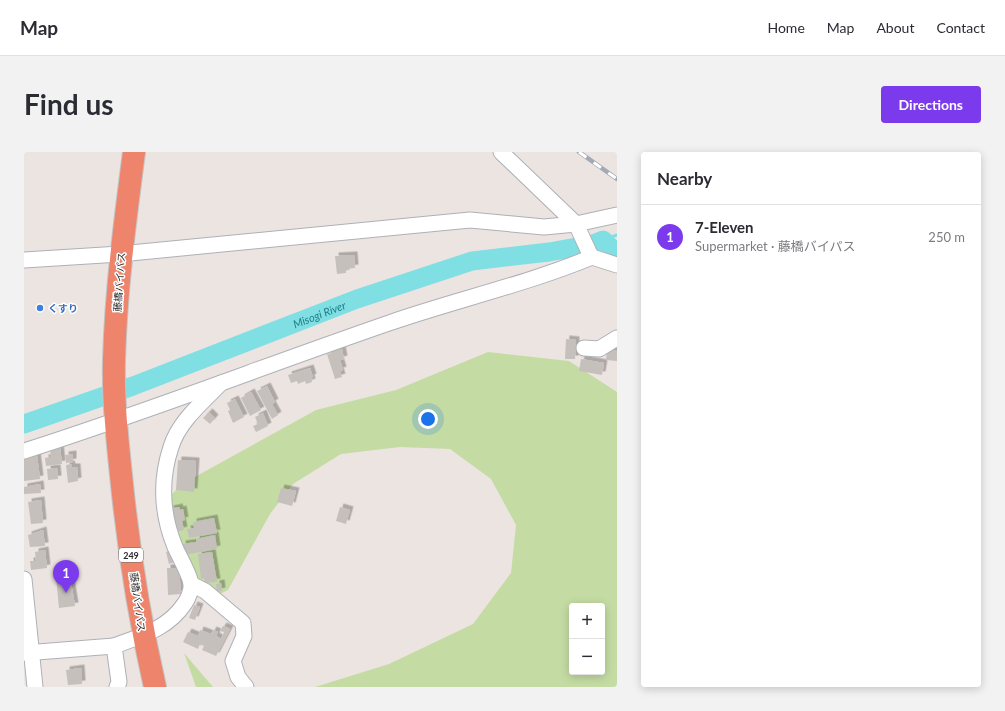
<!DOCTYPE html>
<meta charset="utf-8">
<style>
body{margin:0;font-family:Lato,"Noto Sans JP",sans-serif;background:#f2f2f3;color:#2b2b33}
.controls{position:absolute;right:12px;bottom:12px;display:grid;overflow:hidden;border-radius:4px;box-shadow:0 2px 10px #0003}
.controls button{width:36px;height:36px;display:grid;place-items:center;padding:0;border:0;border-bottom:1px solid #e1e1e2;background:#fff;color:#2b2b33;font:20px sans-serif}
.you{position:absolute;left:404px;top:267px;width:14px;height:14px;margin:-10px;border:3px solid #fff;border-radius:50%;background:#1a73e8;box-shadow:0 0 0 6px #1a73e833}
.badge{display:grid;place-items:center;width:26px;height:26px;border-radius:50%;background:#7c3aed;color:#fff;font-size:13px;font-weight:700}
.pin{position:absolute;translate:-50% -33px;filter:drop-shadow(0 1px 2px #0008)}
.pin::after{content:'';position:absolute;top:21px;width:14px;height:12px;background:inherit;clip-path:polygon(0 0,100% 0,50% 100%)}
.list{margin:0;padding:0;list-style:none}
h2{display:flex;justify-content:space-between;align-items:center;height:52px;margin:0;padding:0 16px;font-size:17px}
h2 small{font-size:13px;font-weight:400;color:#7c7c81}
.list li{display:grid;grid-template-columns:26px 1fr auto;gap:12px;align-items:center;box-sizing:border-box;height:64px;padding:0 16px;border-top:1px solid #e1e1e2}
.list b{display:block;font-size:15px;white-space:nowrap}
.list p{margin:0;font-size:13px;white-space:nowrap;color:#7c7c81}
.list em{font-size:13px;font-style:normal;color:#7c7c81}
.map{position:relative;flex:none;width:593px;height:535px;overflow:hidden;border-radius:4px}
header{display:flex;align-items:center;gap:24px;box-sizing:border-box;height:56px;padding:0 20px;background:#fff;border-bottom:1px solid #e1e1e2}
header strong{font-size:19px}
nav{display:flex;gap:22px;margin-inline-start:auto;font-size:14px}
.intro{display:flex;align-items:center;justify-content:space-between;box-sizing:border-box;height:96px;padding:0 24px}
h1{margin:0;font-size:28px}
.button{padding:10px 18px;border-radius:4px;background:#7c3aed;color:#fff;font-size:14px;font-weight:700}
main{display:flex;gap:24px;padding:0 24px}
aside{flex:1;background:#fff;border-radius:4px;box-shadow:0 2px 10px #0003}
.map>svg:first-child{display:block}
.green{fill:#c4dca3;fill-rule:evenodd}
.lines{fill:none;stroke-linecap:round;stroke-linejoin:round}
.stream{stroke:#80dfe2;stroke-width:3}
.river{stroke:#80dfe2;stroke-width:19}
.building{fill:#c5c0bc;filter:url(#shadow)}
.minor-casing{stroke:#adb1b7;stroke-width:17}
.highway-casing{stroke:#c4c4c4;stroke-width:24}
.minor{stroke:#fff;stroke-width:15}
.highway{stroke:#ed846b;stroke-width:22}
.rail-casing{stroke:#a3aab4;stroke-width:4.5}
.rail{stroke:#fff;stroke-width:3;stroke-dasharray:9;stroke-linecap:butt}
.shop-dot{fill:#3f7fe0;stroke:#fff;stroke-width:1.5}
.labels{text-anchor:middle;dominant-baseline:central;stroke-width:3;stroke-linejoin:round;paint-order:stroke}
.shield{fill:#fff;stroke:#6b6b6b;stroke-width:1}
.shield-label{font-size:9px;font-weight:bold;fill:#2c2c2c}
.street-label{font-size:10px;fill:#2c2c2c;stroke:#fff}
.shop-label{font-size:10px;font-weight:bold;fill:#366cbe;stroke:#fff;text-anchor:start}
.water-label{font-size:11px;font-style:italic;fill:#1c7e8a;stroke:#fff}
</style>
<header>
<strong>Map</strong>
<nav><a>Home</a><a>Map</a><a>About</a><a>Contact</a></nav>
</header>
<div class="intro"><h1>Find us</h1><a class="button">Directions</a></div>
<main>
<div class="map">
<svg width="593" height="535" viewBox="0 0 593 535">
<defs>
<filter id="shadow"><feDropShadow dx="3.5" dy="-3.5" stdDeviation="0" flood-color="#0004"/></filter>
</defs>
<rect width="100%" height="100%" fill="#ece4e1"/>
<g class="green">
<path d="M464 200 545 209 593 240V535H291L365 512 449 472 487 421 492 373 467 327 426 297 376 295 317 302 269 332 246 362 204 438 188 446 162 422 144 346 158 332 292 258 372 238ZM548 454H578V520H548Z"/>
<path d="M160 501 189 535H172Z"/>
</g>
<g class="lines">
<path class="stream" d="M579 88 593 83"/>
<path class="river" id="s1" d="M0 272 109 234 333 147 448 109 525 100 569 92 579 88 593 102"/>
</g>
<g class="building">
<path d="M330 103 331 116 322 117V121L313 122 311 104Z"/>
<path d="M542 187 552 188 551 207H541Z"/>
<path d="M318 197 320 207 316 208 319 218 316 219 318 225 311 227 303 202 307 201V199Z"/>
<path d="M583 198 593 199V209L582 208Z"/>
<path d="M557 207 580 211 578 223 555 219Z"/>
<path d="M286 216 289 225 287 226 288 230 282 232 281 229 274 232 273 229 267 231 264 223Z"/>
<path d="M243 234 251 250 248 252 254 263 248 267 233 239Z"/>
<path d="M227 240 237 258 226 264 217 246Z"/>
<path d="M211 247 220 265 209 271 204 259 206 258 203 251Z"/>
<path d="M185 260 191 266 186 272 179 266Z"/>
<path d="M239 261 244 274 232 280 229 274 234 272 231 265Z"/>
<path d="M36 295 38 312 22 314 21 306 27 305 26 296Z"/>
<path d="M49 302V310L42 311 41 303Z"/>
<path d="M13 303 16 327 0 329V304Z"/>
<path d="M154 308 172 309 170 340 152 338Z"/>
<path d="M47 312 48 315H53L54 329 44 331 42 313Z"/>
<path d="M33 316 34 327 24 328 23 317Z"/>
<path d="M16 332 17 341 0 342V335Z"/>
<path d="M257 336 272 339 268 354 253 350Z"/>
<path d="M17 348 19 371 7 372 4 350Z"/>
<path d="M155 355 156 358 159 357 161 368 158 369 160 378 151 380 146 357Z"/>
<path d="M316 355 326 358 322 372 312 369Z"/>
<path d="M190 366 193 381 165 386 163 377 170 376 169 370Z"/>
<path d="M19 378 21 394 6 395 4 383Z"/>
<path d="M191 383 193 397 160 403 158 392 172 390V387Z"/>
<path d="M21 398 23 416 7 418 6 409H12L11 400Z"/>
<path d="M147 398 151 410 145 412 142 400Z"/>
<path d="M188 400 193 430 181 431 180 426 177 427 174 402Z"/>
<path d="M143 416H155L157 442 144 443Z"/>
<path d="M46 424 51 454 35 456 32 425Z"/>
<path d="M197 431 198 439 193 440 192 432Z"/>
<path d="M170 453 176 455 171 468 165 466Z"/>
<path d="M199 474 206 477 192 504 178 498 180 494 176 492 174 497 159 490 164 480 174 484 176 478 187 482 189 478 194 480 192 484 197 487 200 480 196 479Z"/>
<path d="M57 516 58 532 44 533 42 518Z"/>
</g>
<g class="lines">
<g class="minor-casing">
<g id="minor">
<path d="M477 0 552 72 565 100 568 105 593 113"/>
<path d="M0 108 96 102 446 68 520 75 552 72 593 63"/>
<path d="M560 196 575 197 593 186"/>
<path d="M0 299C123 260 243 213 365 171 431 148 503 132 568 105"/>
<path d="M0 427 11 535"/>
<path d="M167 432 181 439 219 471 220 484 209 509 214 525 222 535"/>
<path d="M0 501 90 494"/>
<path d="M93 535 95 530 90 494C117 484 144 477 161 451 164 447 168 437 167 431 164 419 156 406 151 395 138 363 136 328 147 295 155 269 179 250 197 231"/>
</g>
</g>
<g class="highway-casing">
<path id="highway" d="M110 0C101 69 92 138 90 208 89 246 93 285 97 323 104 394 115 465 131 535"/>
</g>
<use href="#minor" class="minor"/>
<use href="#highway" class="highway"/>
<g class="rail-casing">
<path id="rail" d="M555 0 593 27"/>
</g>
<use href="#rail" class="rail"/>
</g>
<circle class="shop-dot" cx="16" cy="156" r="4"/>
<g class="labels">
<rect class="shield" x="95" y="396" width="24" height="14" rx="3"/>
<g class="shield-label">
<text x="107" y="403">249</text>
</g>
<g class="street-label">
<text transform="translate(95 130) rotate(-86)">藤橋バイパス</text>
<text transform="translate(114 450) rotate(82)">藤橋バイパス</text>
</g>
<g class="shop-label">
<text x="24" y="156">くすり</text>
</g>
<g class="water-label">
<text stroke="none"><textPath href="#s1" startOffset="315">Misogi River</textPath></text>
</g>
</g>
</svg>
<div class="controls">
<button>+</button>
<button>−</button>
</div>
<div class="you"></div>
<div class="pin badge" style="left:42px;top:441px">1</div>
</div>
<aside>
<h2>Nearby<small></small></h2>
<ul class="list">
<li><span class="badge">1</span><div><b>7-Eleven</b><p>Supermarket · 藤橋バイパス</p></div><em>250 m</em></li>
</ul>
</aside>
</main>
